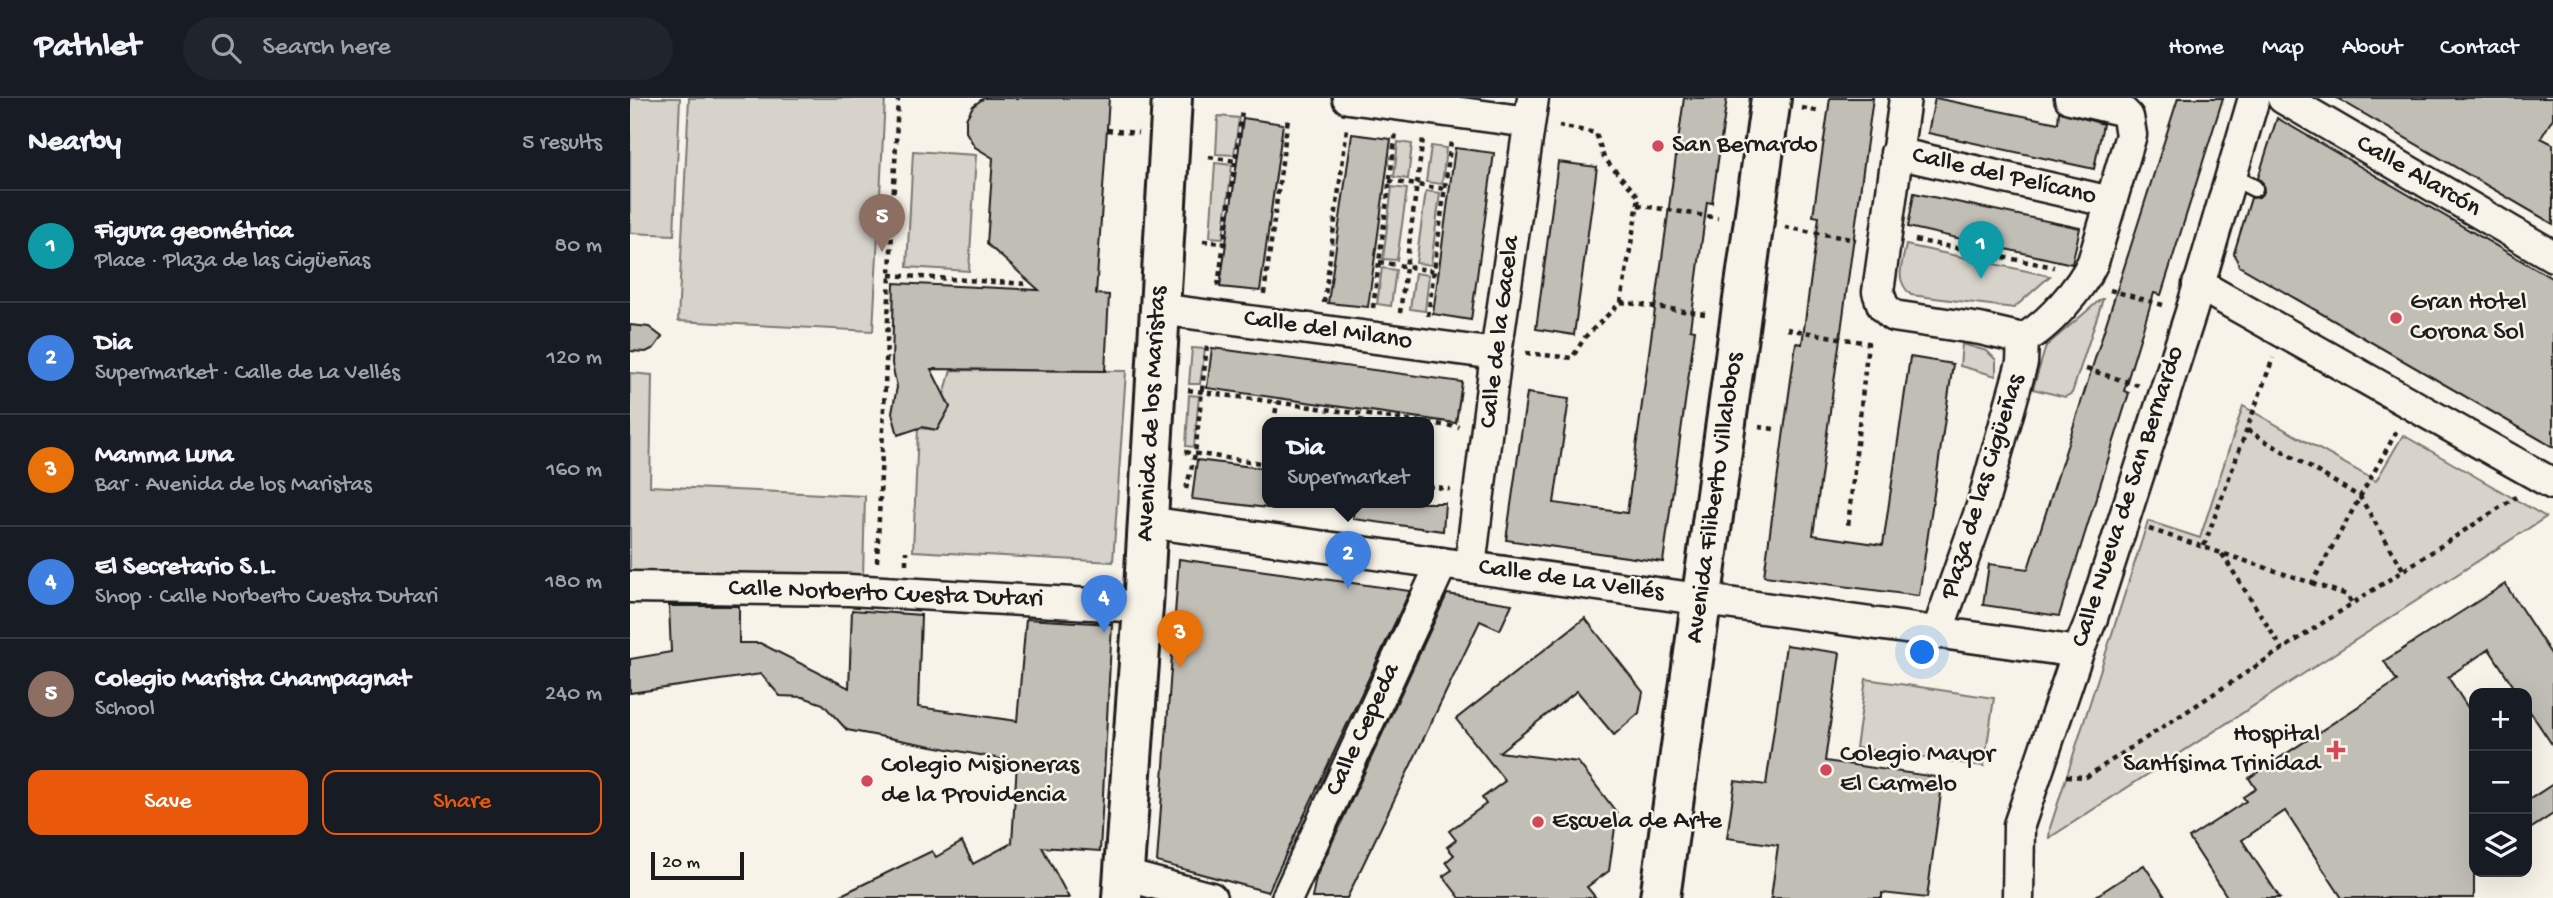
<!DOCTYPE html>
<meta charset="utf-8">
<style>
body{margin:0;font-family:"Gochi Hand",sans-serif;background:#20242c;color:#f1f3f6}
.controls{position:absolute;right:21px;bottom:21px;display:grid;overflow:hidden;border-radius:14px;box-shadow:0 7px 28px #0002}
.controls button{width:63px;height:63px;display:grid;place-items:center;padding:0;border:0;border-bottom:2px solid #363941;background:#171b24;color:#f1f3f6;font:35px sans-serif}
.scale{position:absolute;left:21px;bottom:18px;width:93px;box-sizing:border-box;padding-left:7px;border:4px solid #1c1c1c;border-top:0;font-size:19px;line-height:24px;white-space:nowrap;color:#1c1c1c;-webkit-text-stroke:5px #f7f3e8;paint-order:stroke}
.you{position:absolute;left:1293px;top:555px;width:24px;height:24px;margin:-18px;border:5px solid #fff;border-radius:50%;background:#1a73e8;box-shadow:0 0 0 10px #1a73e833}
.badge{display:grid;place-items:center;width:46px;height:46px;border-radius:50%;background:#ea580c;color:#fff;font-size:23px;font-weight:700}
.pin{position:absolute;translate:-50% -58px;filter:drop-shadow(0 2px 4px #0008)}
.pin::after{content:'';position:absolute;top:37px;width:24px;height:21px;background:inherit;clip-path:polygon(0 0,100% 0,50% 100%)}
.popup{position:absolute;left:632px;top:319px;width:172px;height:91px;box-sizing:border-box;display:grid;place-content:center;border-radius:14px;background:#171b24;filter:drop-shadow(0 2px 5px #0005);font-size:23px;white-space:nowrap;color:#9ea1a6}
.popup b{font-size:26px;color:#f1f3f6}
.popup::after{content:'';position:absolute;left:50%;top:100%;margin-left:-14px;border:14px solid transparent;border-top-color:#171b24}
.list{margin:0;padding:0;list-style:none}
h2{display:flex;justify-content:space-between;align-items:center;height:91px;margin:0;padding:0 28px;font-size:30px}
h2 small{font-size:23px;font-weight:400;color:#9ea1a6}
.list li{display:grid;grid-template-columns:46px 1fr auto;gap:21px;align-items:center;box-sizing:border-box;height:112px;padding:0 28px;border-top:2px solid #363941}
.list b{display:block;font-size:26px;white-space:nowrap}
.list p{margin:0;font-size:23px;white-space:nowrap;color:#9ea1a6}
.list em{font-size:23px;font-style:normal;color:#9ea1a6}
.actions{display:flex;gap:14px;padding:21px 28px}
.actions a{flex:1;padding:16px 0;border:2px solid #ea580c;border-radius:14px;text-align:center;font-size:24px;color:#ea580c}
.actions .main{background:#ea580c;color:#fff}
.icon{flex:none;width:38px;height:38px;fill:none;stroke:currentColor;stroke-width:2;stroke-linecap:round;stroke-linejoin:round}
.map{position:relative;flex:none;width:1923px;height:800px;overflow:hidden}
header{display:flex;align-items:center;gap:42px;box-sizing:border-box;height:98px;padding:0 35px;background:#171b24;border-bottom:2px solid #363941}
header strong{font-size:33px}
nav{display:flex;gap:38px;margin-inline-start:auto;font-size:24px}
.search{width:490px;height:63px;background:#20242c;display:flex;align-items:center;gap:18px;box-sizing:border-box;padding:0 24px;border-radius:38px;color:#9ea1a6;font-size:26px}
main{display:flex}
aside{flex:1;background:#171b24}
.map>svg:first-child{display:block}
.green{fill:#d7d3cb;stroke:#7a7874;stroke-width:2}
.building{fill:#c0beb5;stroke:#1c1c1c;stroke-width:2}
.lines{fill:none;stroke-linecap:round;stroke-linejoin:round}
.lane-casing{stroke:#1c1c1c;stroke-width:21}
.street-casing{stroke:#1c1c1c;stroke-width:35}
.secondary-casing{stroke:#1c1c1c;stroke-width:44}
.path{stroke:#1c1c1c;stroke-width:4.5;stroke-dasharray:5 5;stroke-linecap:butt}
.lane{stroke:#f7f3e8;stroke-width:16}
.street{stroke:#f7f3e8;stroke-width:30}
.secondary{stroke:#f7f3e8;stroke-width:38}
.poi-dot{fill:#d1495b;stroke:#f7f3e8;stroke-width:2.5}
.labels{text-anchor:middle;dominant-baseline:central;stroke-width:5;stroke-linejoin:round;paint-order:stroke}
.poi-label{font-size:26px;fill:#1c1c1c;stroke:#f7f3e8;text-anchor:start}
.street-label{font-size:26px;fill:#1c1c1c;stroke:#f7f3e8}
</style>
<header>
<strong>Pathlet</strong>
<div class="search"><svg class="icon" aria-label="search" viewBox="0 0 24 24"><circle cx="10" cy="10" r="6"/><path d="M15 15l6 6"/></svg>Search here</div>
<nav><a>Home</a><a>Map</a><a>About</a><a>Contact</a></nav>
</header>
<main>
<aside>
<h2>Nearby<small>5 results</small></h2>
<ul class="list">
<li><span class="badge" style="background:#0f9aa8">1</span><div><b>Figura geométrica</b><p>Place · Plaza de las Cigüeñas</p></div><em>80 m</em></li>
<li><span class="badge" style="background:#3f7fe0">2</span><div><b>Dia</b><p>Supermarket · Calle de La Vellés</p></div><em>120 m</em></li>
<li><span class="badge" style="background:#e8710a">3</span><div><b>Mamma Luna</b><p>Bar · Avenida de los Maristas</p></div><em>160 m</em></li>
<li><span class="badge" style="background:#3f7fe0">4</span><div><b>El Secretario S.L.</b><p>Shop · Calle Norberto Cuesta Dutari</p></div><em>180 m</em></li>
<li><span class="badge" style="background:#8d6e63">5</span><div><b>Colegio Marista Champagnat</b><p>School</p></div><em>240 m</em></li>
</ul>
<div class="actions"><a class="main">Save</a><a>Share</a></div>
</aside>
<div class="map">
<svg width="1923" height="800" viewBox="0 0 1923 800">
<rect width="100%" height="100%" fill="#f7f3e8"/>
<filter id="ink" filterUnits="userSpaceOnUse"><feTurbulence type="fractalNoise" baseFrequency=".0143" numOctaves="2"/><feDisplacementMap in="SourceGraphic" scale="14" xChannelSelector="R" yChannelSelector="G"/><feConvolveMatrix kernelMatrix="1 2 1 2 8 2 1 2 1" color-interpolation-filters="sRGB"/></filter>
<g filter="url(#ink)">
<g class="green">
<path d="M0 0H50L44 137 0 135Z"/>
<path d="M59 0H255L243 233 48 223Z"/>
<path d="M588 18 609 20 604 57 586 56Z"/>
<path d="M768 44 782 46 778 81 764 79Z"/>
<path d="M801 48 816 50 812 86 796 84Z"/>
<path d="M283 53 346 57 339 173 277 169Z"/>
<path d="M585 65 602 67 593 140 580 139Z"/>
<path d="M762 89 777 91 767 162 753 161Z"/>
<path d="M796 93 810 95 801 167 786 165Z"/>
<path d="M1276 147 1420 178 1384 210 1281 197C1264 181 1272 168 1276 147Z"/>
<path d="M752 170 766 172 761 208 747 206Z"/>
<path d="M785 175 799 177 795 213 780 211Z"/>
<path d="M1471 201H1473L1442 295 1435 299 1403 291 1416 248Z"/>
<path d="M1332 246 1357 253 1366 262V278L1330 268Z"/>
<path d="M562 250 575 251 570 286H559Z"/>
<path d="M321 272 496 273 483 464 283 453 288 330 307 332 320 309 314 297Z"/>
<path d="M0 275 22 277 20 388 235 398 233 479 0 478Z"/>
<path d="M559 297 569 298 564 349 556 348Z"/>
<path d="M1613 308 1746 383 1773 337 1916 419 1419 740 1420 730 1518 423 1570 440Z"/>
<path d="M1236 581 1364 600 1354 668 1226 650Z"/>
</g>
<g class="building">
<path d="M354 0H479L466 196 479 197 475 273 301 271 320 309 307 332 292 329 268 337 262 315 267 289 262 266 264 185 409 192 357 146 363 60 345 49 336 34V21L343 8Z"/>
<path d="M1054 0H1097L1082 105 1077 104 1060 231 1065 232 1033 464 876 442 897 295 939 301 924 405 997 415Z"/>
<path d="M1200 0H1243L1183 437 1253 447 1280 259 1323 266 1289 498 1134 478 1166 245 1172 246 1189 119 1183 118Z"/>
<path d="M1305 0 1428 25 1429 13 1473 26 1464 71 1298 35Z"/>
<path d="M1548 0H1593L1531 197 1524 195 1494 293 1499 295 1429 518 1353 507 1359 466 1398 471Z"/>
<path d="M1707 0H1923V20L1911 40 1923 46V126Z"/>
<path d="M613 20 653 26 630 193 590 189Z"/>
<path d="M1647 20 1923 181V349L1609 168 1604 155 1621 100 1629 99 1634 94 1633 85 1628 80Z"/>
<path d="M722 36 761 41 738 209 698 205Z"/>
<path d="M825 50 864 55 841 222 803 216Z"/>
<path d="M928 64 967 69 944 237 906 231Z"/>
<path d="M1284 95 1450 130 1442 166 1278 129Z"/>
<path d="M0 227 19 229 32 239 24 250 16 254 0 253Z"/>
<path d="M582 250 832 284 826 325 577 290Z"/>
<path d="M567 362 638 371V410L562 401Z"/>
<path d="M724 405H815L813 433 723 421Z"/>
<path d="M549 461 780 493 638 794 527 764Z"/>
<path d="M1875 486 1923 559V648L1897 609V595H1888L1859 551 1818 579 1844 619V800H1712L1655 713 1612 742 1650 800H1598L1559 740 1616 703 1613 699 1626 691 1619 680 1767 583 1754 563Z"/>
<path d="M817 496 882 506 870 532 850 523 717 800H682L686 779Z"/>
<path d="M39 508H109V545H130L219 590 222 512 291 517 288 609 387 623 396 521 482 526 470 753 412 749 439 800H205L302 753 306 759 332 744 343 766 382 745 387 664 217 632 193 606 173 599 150 598 131 576 0 595V561L41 554Z"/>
<path d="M955 520 1013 594 1009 615 984 637 947 593 869 654 948 664 987 715 979 773 957 789 966 800H830L813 778 822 772 816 764 824 757 817 749 826 742 819 733 856 706 852 700 875 683 826 621Z"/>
<path d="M1156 547 1210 555 1195 663 1313 680 1297 800 1252 795V800H1141L1148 747 1097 740 1105 683 1136 687Z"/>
<path d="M1923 686V716L1897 733V703Z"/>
<path d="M1514 767 1536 800H1463Z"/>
</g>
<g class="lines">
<g class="lane-casing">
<path id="lane" d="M1601 78 1624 90"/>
</g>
<g class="street-casing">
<g id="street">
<path d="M718 0 899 24"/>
<path d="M1275 0 1248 194 1253 208 1263 218 1350 231 1393 241C1418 228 1451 190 1463 164L1501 37 1498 19 1491 12 1440 0"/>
<path d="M1653 0 1923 158"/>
<path d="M1266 55 1481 104"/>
<path d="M1568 186 1923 386"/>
<path d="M529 211 866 256"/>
<path d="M517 424 1448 554"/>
<path d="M840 469 866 256 903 0"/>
<path d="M0 489 219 492 513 509"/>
<path d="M1307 535 1352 408 1392 265 1393 241"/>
<path d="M494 777 581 800"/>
<path d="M657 800 812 465"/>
<path d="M1388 800 1389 727 1448 554 1462 520 1561 214 1624 0"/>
</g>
</g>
<g class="secondary-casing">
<g id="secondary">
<path d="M492 800 513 509 542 0"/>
<path d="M1030 800 1141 0"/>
</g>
</g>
<g class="path">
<path d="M1172 10 1187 13"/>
<path d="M477 32 508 35"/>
<path d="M579 59 605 63"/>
<path d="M759 83 815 91"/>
<path d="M1008 107 1088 120"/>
<path d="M1155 129 1226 142"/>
<path d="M1285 142 1424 169"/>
<path d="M573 143 593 145"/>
<path d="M749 164 804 173"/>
<path d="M260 177 397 186"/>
<path d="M588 188 612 13"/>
<path d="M1480 192 1533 207"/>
<path d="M634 196 658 20"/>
<path d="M991 204 1075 216"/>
<path d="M694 205 717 30"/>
<path d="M743 210 766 34"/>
<path d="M770 215 793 40"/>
<path d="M798 218 821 43"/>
<path d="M1157 231 1238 245 1218 428"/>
<path d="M896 255 942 260 955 239 991 204 1009 99 974 60 966 35 929 28"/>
<path d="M1456 271 1508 287"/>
<path d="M558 292 797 325"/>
<path d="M644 325 647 304"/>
<path d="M731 325 732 316"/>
<path d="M798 325 829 329"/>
<path d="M1129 329 1144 331"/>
<path d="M1617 332 1730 399 1774 473"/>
<path d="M555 354 638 366"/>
<path d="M798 388 820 391"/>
<path d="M556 391 565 356 577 247"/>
<path d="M1519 431 1682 485 1768 331"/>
<path d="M1574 448 1643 260"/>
<path d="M1592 456 1653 552"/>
<path d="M247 464 268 0"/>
<path d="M276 466V453"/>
<path d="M1682 485 1717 497 1723 506"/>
<path d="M1436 678 1456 679 1886 399"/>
</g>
<use href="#lane" class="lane"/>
<use href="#street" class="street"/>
<use href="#secondary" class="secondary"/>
</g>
</g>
<g class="poi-dot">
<circle cx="1028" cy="48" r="7"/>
<circle cx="1766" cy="220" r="7"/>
<path d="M1702.5 641.5h7v7h7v7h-7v7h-7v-7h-7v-7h7z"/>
<circle cx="1196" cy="672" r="7"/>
<circle cx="237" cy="683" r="7"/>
<circle cx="908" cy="724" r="7"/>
</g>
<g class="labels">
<g class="poi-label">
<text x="1042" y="48">San Bernardo</text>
<text x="1780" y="205">Gran Hotel<tspan x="1780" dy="30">Corona Sol</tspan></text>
<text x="1690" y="637" text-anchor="end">Hospital<tspan x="1690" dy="30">Santísima Trinidad</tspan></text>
<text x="1210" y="657">Colegio Mayor<tspan x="1210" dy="30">El Carmelo</tspan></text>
<text x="251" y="668">Colegio Misioneras<tspan x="251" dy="30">de la Providencia</tspan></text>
<text x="922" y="724">Escuela de Arte</text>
</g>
<g class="street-label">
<text transform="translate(1374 79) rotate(13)">Calle del Pelícano</text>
<text transform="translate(1788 79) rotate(30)">Calle Alarcón</text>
<text transform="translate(698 233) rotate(8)">Calle del Milano</text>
<text transform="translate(871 234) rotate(-83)">Calle de la Gacela</text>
<text transform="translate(523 316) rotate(-87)">Avenida de los Maristas</text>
<text transform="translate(1354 389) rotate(-73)">Plaza de las Cigüeñas</text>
<text transform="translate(1499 399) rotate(-72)">Calle Nueva de San Bernardo</text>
<text transform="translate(1086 400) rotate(-82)">Avenida Filiberto Villalobos</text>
<text transform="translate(941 483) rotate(8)">Calle de La Vellés</text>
<text transform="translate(256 497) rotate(2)">Calle Norberto Cuesta Dutari</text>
<text transform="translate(734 632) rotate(-65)">Calle Cepeda</text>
</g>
</g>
</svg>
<div class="controls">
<button>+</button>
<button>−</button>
<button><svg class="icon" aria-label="layers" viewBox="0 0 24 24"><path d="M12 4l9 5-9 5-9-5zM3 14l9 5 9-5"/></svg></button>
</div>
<div class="scale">20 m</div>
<div class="you"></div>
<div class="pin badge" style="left:1351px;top:181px;background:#0f9aa8">1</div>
<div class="pin badge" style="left:718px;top:491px;background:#3f7fe0">2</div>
<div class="popup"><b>Dia</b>Supermarket</div>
<div class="pin badge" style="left:550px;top:570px;background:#e8710a">3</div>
<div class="pin badge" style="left:474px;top:535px;background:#3f7fe0">4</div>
<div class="pin badge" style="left:252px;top:154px;background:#8d6e63">5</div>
</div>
</main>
